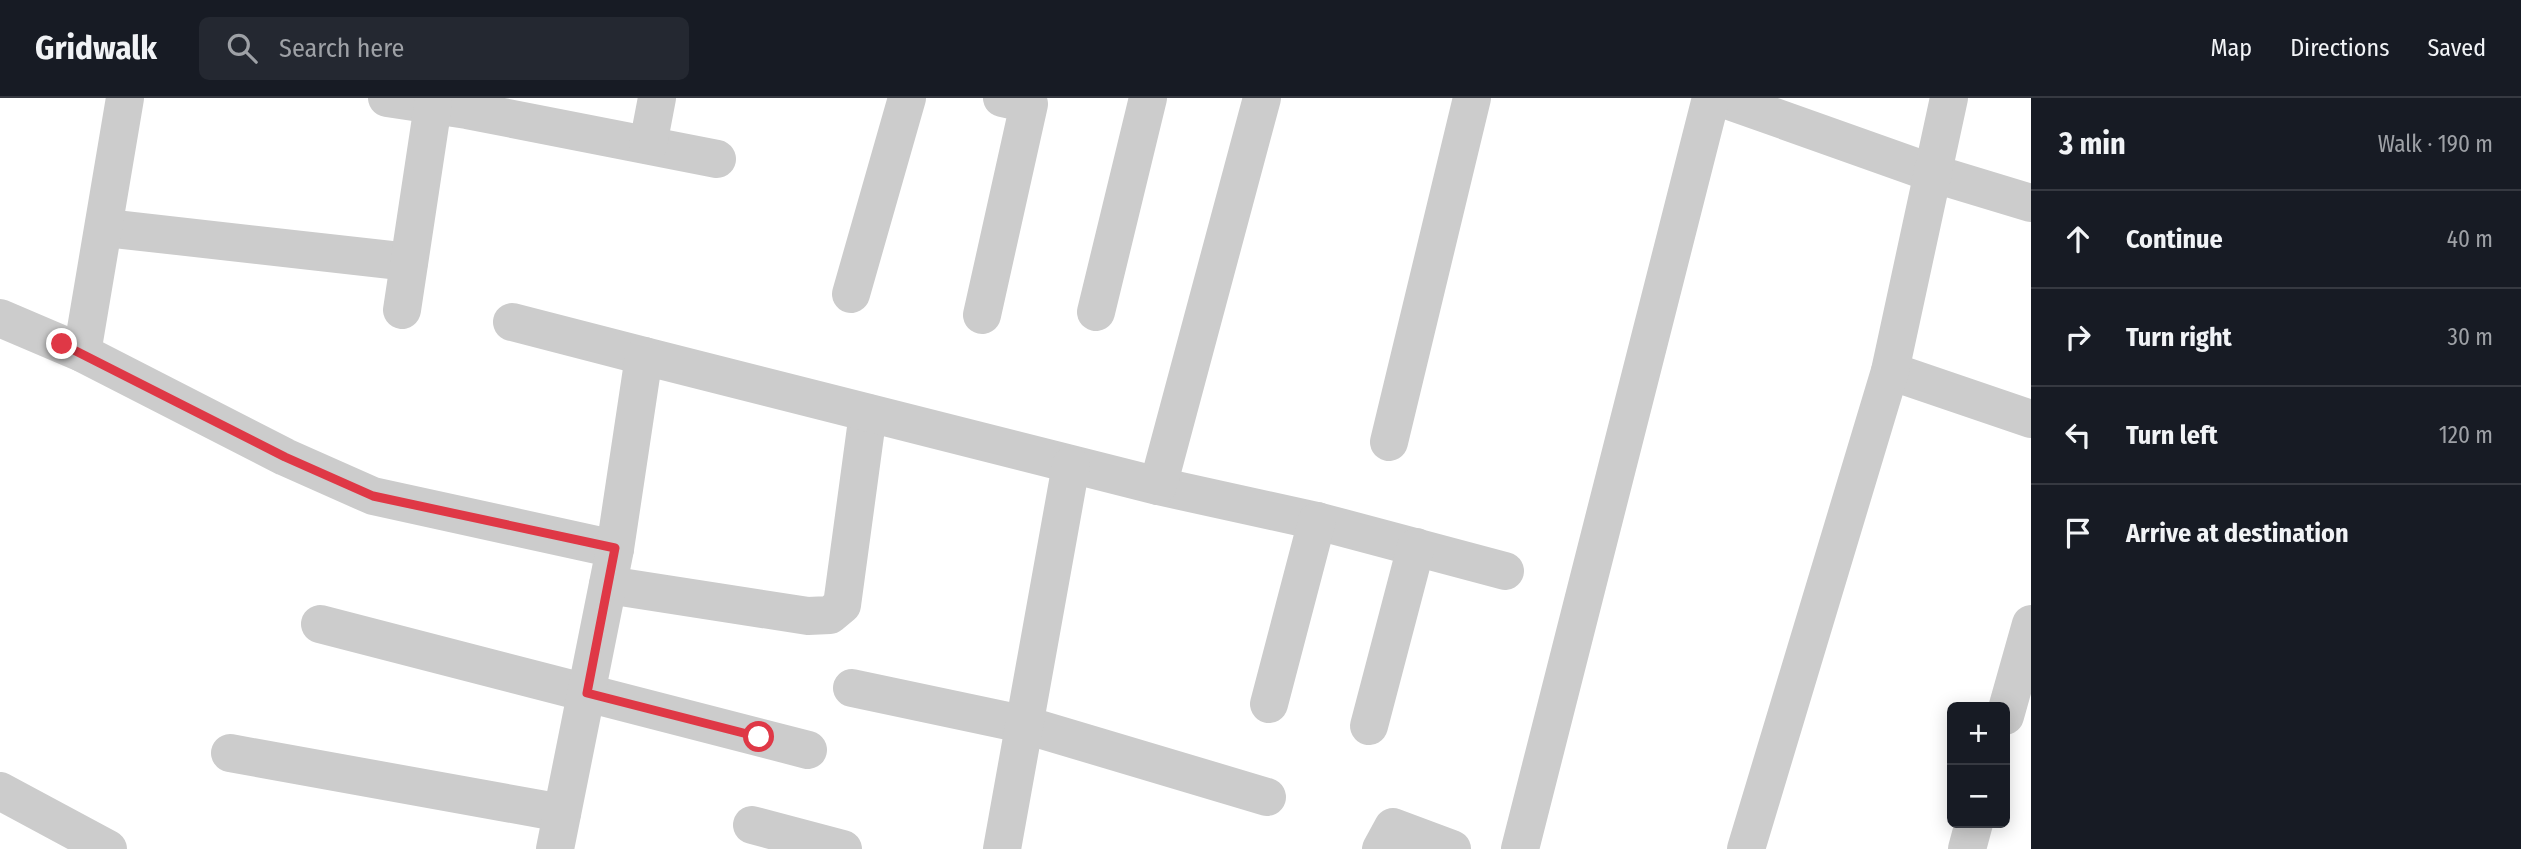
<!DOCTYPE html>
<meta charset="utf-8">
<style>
body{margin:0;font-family:"Fira Sans Condensed",sans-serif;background:#242831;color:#f1f3f6}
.controls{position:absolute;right:21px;bottom:21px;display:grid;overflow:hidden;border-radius:10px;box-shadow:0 4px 18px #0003}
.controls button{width:63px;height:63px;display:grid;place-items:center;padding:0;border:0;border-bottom:2px solid #363941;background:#171b24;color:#f1f3f6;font:35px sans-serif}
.stop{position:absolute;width:21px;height:21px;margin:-16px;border:5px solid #df3846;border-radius:50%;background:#fff}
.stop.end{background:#df3846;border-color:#fff;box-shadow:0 2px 7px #0008}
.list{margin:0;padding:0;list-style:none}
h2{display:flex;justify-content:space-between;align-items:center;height:91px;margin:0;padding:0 28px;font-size:30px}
h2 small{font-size:23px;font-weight:400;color:#9ea1a6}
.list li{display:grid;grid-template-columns:46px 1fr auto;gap:21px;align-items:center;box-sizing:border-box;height:98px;padding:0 28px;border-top:2px solid #363941}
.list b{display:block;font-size:26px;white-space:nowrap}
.list em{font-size:23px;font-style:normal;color:#9ea1a6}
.icon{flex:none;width:38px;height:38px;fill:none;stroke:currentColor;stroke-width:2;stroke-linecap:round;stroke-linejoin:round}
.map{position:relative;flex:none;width:2031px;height:751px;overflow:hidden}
header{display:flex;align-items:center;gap:42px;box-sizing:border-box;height:98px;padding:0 35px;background:#171b24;border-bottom:2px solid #363941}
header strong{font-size:33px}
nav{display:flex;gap:38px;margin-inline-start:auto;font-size:24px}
.search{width:490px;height:63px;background:#242831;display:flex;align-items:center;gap:18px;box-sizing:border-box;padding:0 24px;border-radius:10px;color:#9ea1a6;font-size:26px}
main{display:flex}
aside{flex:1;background:#171b24}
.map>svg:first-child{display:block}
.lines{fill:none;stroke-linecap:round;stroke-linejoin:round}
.minor{stroke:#ccc;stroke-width:38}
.route{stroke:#df3846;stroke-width:9}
</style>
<header>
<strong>Gridwalk</strong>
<div class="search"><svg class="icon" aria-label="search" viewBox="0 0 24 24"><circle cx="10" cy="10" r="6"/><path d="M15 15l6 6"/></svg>Search here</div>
<nav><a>Map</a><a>Directions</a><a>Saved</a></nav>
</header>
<main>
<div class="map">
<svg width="2031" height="751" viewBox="0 0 2031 751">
<rect width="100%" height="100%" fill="#fff"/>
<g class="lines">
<g class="minor">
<path d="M387 0 467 12 717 61"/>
<path d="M1721 0 1935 76 2031 105"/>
<path d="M648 47 657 0"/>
<path d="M106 130 409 164"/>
<path d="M851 196 907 0"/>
<path d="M402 212 433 7"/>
<path d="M1096 214 1148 0"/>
<path d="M982 217 1029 6 1002 0"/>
<path d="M0 220 82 255 285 359 373 398 615 451"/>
<path d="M512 224 644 258"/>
<path d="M82 255 125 0"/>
<path d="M1890 273 2031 321"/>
<path d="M1389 344 1472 0"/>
<path d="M1158 388 1317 423 1505 473"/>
<path d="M608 487 808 518 830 517 842 507 868 315"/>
<path d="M320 526 808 652"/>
<path d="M852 590 1022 626 1267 699"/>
<path d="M1269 606 1317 423"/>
<path d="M2005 618 2031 526"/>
<path d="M1369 628 1416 449"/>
<path d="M230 655 562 715"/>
<path d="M0 693 108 751"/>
<path d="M752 727 843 751"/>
<path d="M555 751 615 451 644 258 1158 388 1262 0"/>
<path d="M1002 751 1071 367"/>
<path d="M1381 751 1393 729 1452 751"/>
<path d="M1520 751 1711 0"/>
<path d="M1746 751 1890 273 1949 0"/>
<path d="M1967 751 1974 725"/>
</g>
</g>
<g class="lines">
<path class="route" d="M62 246 285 359 373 398 615 450 587 595 759 639"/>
</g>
</svg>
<div class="controls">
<button>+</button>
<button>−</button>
</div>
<div class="stop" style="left:759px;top:639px"></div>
<div class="stop end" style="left:62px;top:246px"></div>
</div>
<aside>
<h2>3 min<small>Walk · 190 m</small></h2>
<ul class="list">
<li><svg class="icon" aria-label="ahead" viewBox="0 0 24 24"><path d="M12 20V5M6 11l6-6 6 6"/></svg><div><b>Continue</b></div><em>40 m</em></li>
<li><svg class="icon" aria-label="right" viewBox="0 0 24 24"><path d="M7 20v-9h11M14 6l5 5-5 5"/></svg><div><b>Turn right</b></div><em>30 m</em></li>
<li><svg class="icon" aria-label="left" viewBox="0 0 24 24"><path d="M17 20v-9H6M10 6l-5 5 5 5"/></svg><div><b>Turn left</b></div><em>120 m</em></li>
<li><svg class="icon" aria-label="arrive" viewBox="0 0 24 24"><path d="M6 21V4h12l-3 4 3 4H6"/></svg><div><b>Arrive at destination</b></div></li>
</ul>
</aside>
</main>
